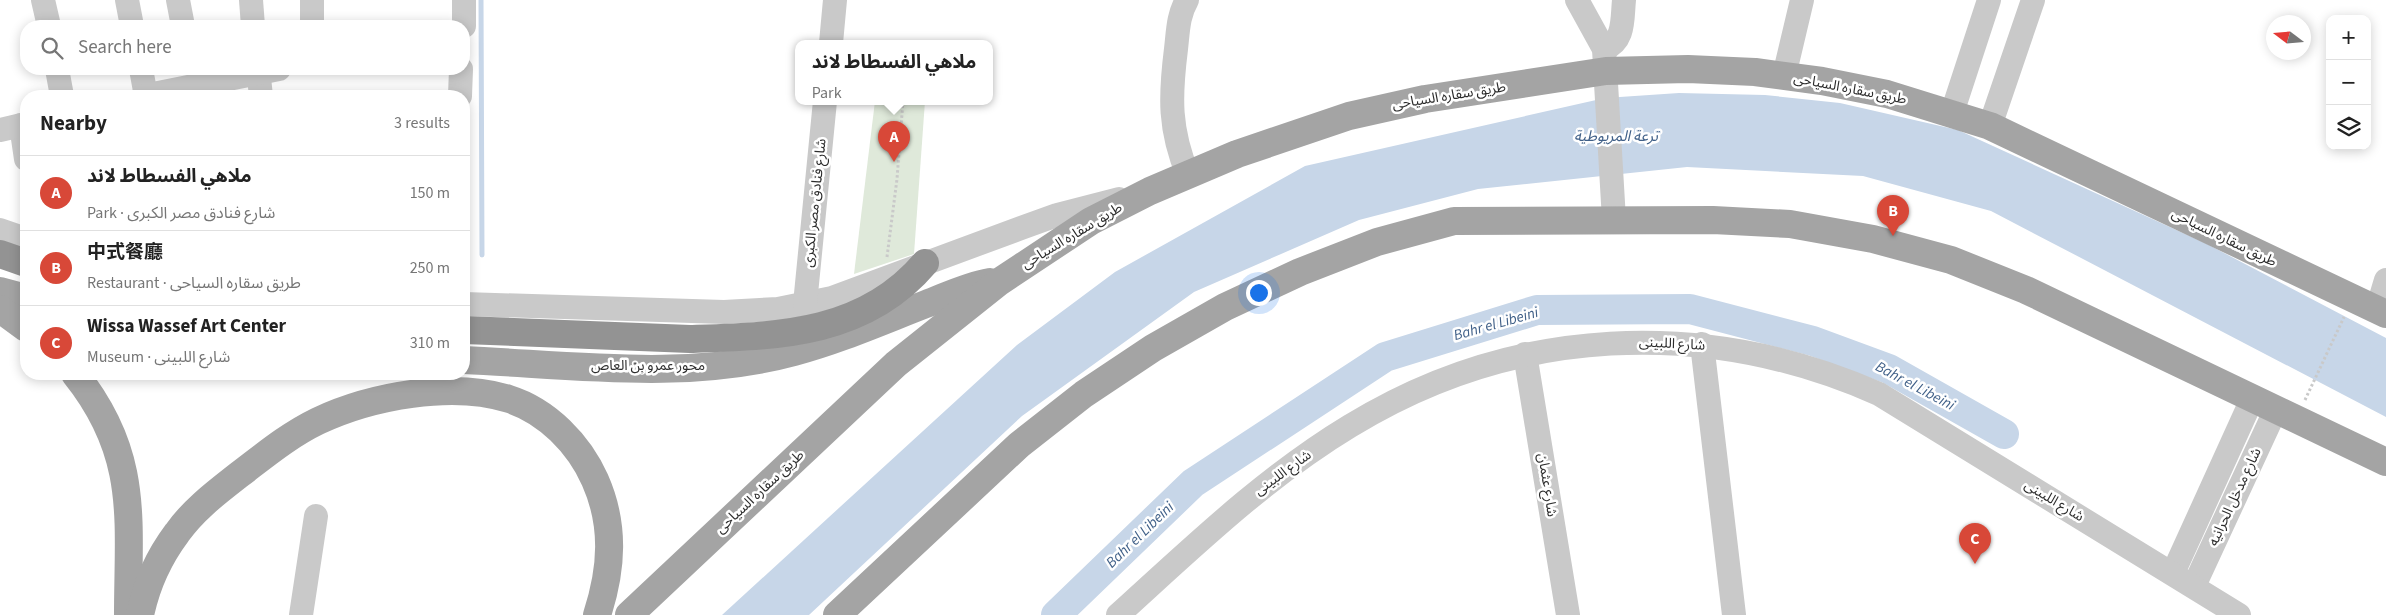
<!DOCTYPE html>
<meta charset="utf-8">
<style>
body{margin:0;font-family:"Source Sans 3","Noto Sans Arabic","Noto Sans SC",sans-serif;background:#f2f2f2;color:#222}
.controls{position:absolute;right:15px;top:15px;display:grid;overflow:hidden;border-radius:10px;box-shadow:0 2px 12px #0003}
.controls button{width:45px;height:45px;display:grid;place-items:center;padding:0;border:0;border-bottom:1px solid #e0e0e0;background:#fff;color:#222;font:25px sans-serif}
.compass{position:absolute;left:2266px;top:15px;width:45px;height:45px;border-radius:50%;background:#fff;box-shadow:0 2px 12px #0003;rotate:286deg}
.you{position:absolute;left:1258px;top:292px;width:18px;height:18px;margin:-12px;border:4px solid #fff;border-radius:50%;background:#1a73e8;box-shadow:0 0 0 8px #1a73e833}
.badge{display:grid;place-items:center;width:32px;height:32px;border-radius:50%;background:#d84838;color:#fff;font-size:16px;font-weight:700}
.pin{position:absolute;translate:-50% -41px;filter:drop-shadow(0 1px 2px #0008)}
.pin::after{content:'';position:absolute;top:26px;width:18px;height:15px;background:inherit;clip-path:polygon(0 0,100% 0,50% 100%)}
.popup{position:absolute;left:795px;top:40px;width:198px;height:65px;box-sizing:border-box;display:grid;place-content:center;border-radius:10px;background:#fff;filter:drop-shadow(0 1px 4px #0005);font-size:16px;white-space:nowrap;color:#767676}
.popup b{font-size:19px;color:#222}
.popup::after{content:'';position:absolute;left:50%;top:100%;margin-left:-10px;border:10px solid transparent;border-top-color:#fff}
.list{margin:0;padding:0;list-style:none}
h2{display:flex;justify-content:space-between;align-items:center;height:65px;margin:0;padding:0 20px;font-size:21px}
h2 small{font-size:16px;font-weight:400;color:#767676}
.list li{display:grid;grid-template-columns:32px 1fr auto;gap:15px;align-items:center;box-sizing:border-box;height:75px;padding:0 20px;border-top:1px solid #e0e0e0}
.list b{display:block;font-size:19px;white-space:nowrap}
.list p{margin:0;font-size:16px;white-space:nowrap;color:#767676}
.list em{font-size:16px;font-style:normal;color:#767676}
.icon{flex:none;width:28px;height:28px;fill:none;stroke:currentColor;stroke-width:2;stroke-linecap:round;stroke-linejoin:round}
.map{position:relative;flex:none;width:2386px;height:615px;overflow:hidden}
.search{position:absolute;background:#fff;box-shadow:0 2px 12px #0003;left:20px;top:20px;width:450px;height:55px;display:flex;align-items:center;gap:12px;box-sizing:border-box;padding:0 18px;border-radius:20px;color:#767676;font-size:19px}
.panel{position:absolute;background:#fff;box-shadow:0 2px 12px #0003;left:20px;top:90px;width:450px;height:290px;border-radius:20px}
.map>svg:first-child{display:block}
.green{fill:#dfe9da}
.water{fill:#c7d6e8}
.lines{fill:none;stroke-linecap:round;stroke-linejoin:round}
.stream{stroke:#c7d6e8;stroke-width:5}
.river{stroke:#c7d6e8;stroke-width:30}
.path{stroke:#c9c9c9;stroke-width:3;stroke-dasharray:2.5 2.5;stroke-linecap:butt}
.minor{stroke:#c9c9c9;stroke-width:24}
.major{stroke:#a4a4a4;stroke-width:28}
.highway{stroke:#939393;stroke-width:28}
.labels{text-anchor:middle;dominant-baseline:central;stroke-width:5;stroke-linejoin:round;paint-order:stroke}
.street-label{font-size:14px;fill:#2c2c2c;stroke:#fff}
.water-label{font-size:15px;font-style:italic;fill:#406088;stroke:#fff}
</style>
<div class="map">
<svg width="2386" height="615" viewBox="0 0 2386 615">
<rect width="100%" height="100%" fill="#fff"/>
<path class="green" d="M875 101H925L914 254 854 274Z"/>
<path class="water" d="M1679 93 1765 95 1840 103 1958 130 2207 244 2386 338V417L1991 211 1863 176 1687 167 1478 189 1359 220 1194 292 1022 416 809 615H722L1017 345 1115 272 1305 166 1605 98Z"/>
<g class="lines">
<path class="stream" d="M481 0 482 255"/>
<path class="river" d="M1056 615 1193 483 1385 357 1537 310 1690 309 1813 341 1889 369 2004 434"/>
<g class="path">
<path d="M887 257 897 179 903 101"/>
<path d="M2305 400 2344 317"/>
</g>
<g class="minor">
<path d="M43 0 49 26"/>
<path d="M127 0 132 26"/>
<path d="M178 0 183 26"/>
<path d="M251 0 253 26"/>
<path d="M312 0V26"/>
<path d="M1187 0C1178 15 1178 32 1176 49 1170 97 1169 129 1188 175"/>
<path d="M1577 0 1604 49 1614 220"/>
<path d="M464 26V0"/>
<path d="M831 43 835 0"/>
<path d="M1604 49C1625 41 1622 19 1624 0"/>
<path d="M57 69 62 96"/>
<path d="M141 69 146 96"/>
<path d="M258 69 261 96"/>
<path d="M1784 76 1802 0"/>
<path d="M143 96 279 69"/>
<path d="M460 96 461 69"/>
<path d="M1952 113 1989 0"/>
<path d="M21 125 26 159"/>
<path d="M1990 126 2033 0"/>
<path d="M0 130 26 124"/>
<path d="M0 230 26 239"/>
<path d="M464 304 724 312 778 309 832 298 1021 228 1057 215 1119 199"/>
<path d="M805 304 825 101"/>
<path d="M2377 310 2386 280"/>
<path d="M1702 344 1734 615"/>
<path d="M1525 354 1568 615"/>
<path d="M2173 573 2253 397"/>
<path d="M2194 586 2276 409"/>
<path d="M301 615 316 516"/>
<path d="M1118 615C1192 548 1264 478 1350 426 1513 326 1705 317 1879 394L2239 615"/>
</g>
<g class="major">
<path d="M0 291 26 298"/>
<path d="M0 309 26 328"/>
<path d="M464 360C574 365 687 381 794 352 839 340 882 321 926 304 947 296 967 286 990 282"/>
<path d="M75 374C140 455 128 520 128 615"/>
<path d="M140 615C146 586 159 557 177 533 194 509 217 492 240 474 265 455 289 435 318 421 371 396 452 381 509 399 547 411 579 444 595 480 615 525 612 569 597 615"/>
<path d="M629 615 896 364 999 282 1091 221 1150 191 1237 154 1349 116 1425 99 1606 71 1688 69 1755 72 1822 81 1887 94 1990 126 2386 314"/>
<path d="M837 615 1019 445 1084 394 1153 348 1225 307 1300 272 1377 242 1454 221 1713 220 1790 224 1873 239 1951 260 2026 290 2386 462"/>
</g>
<g class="highway">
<path d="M0 254 26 263"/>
<path d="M464 330 690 339C778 336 864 335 925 263"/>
</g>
</g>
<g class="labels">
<g class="street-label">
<text transform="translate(1850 89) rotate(11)">طريق سقاره السياحى</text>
<text transform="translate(1449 96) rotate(-9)">طريق سقاره السياحى</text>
<text transform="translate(815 203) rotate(-84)">شارع فنادق مصر الكبرى</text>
<text transform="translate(1072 236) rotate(-31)">طريق سقاره السياحى</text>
<text transform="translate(2224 238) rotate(26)">طريق سقاره السياحى</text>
<text transform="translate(1672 344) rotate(3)">شارع اللبينى</text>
<text x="648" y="366">محور عمرو بن العاص</text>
<text transform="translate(1283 473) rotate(-36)">شارع اللبينى</text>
<text transform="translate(1547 485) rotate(81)">شارع عثمان</text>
<text transform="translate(760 492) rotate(-43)">طريق سقاره السياحى</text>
<text transform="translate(2235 497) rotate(-65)">شارع مدخل الحرانيه</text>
<text transform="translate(2054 501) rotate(31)">شارع اللبينى</text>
</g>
<g class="water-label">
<text x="1616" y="136">ترعة المريوطية</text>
<text transform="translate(1496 324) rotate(-16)">Bahr el Libeini</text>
<text transform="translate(1915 386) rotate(28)">Bahr el Libeini</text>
<text transform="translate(1140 535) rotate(-44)">Bahr el Libeini</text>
</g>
</g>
</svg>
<div class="controls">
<button>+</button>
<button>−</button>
<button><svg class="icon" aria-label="layers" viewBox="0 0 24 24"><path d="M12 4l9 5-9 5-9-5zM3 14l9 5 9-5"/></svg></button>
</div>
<svg class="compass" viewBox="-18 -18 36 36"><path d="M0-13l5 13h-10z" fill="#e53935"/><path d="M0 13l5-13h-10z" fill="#767676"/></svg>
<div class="you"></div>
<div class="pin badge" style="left:894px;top:162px">A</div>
<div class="popup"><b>ملاهي الفسطاط لاند</b>Park</div>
<div class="pin badge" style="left:1893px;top:236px">B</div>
<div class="pin badge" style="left:1975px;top:564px">C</div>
<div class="search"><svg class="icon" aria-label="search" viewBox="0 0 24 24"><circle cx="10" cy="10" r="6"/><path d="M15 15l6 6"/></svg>Search here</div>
<section class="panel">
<h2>Nearby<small>3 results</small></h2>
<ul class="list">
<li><span class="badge">A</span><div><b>ملاهي الفسطاط لاند</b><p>Park · شارع فنادق مصر الكبرى</p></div><em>150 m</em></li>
<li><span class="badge">B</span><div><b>中式餐廳</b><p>Restaurant · طريق سقاره السياحى</p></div><em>250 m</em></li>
<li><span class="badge">C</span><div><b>Wissa Wassef Art Center</b><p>Museum · شارع اللبينى</p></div><em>310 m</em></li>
</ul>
</section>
</div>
